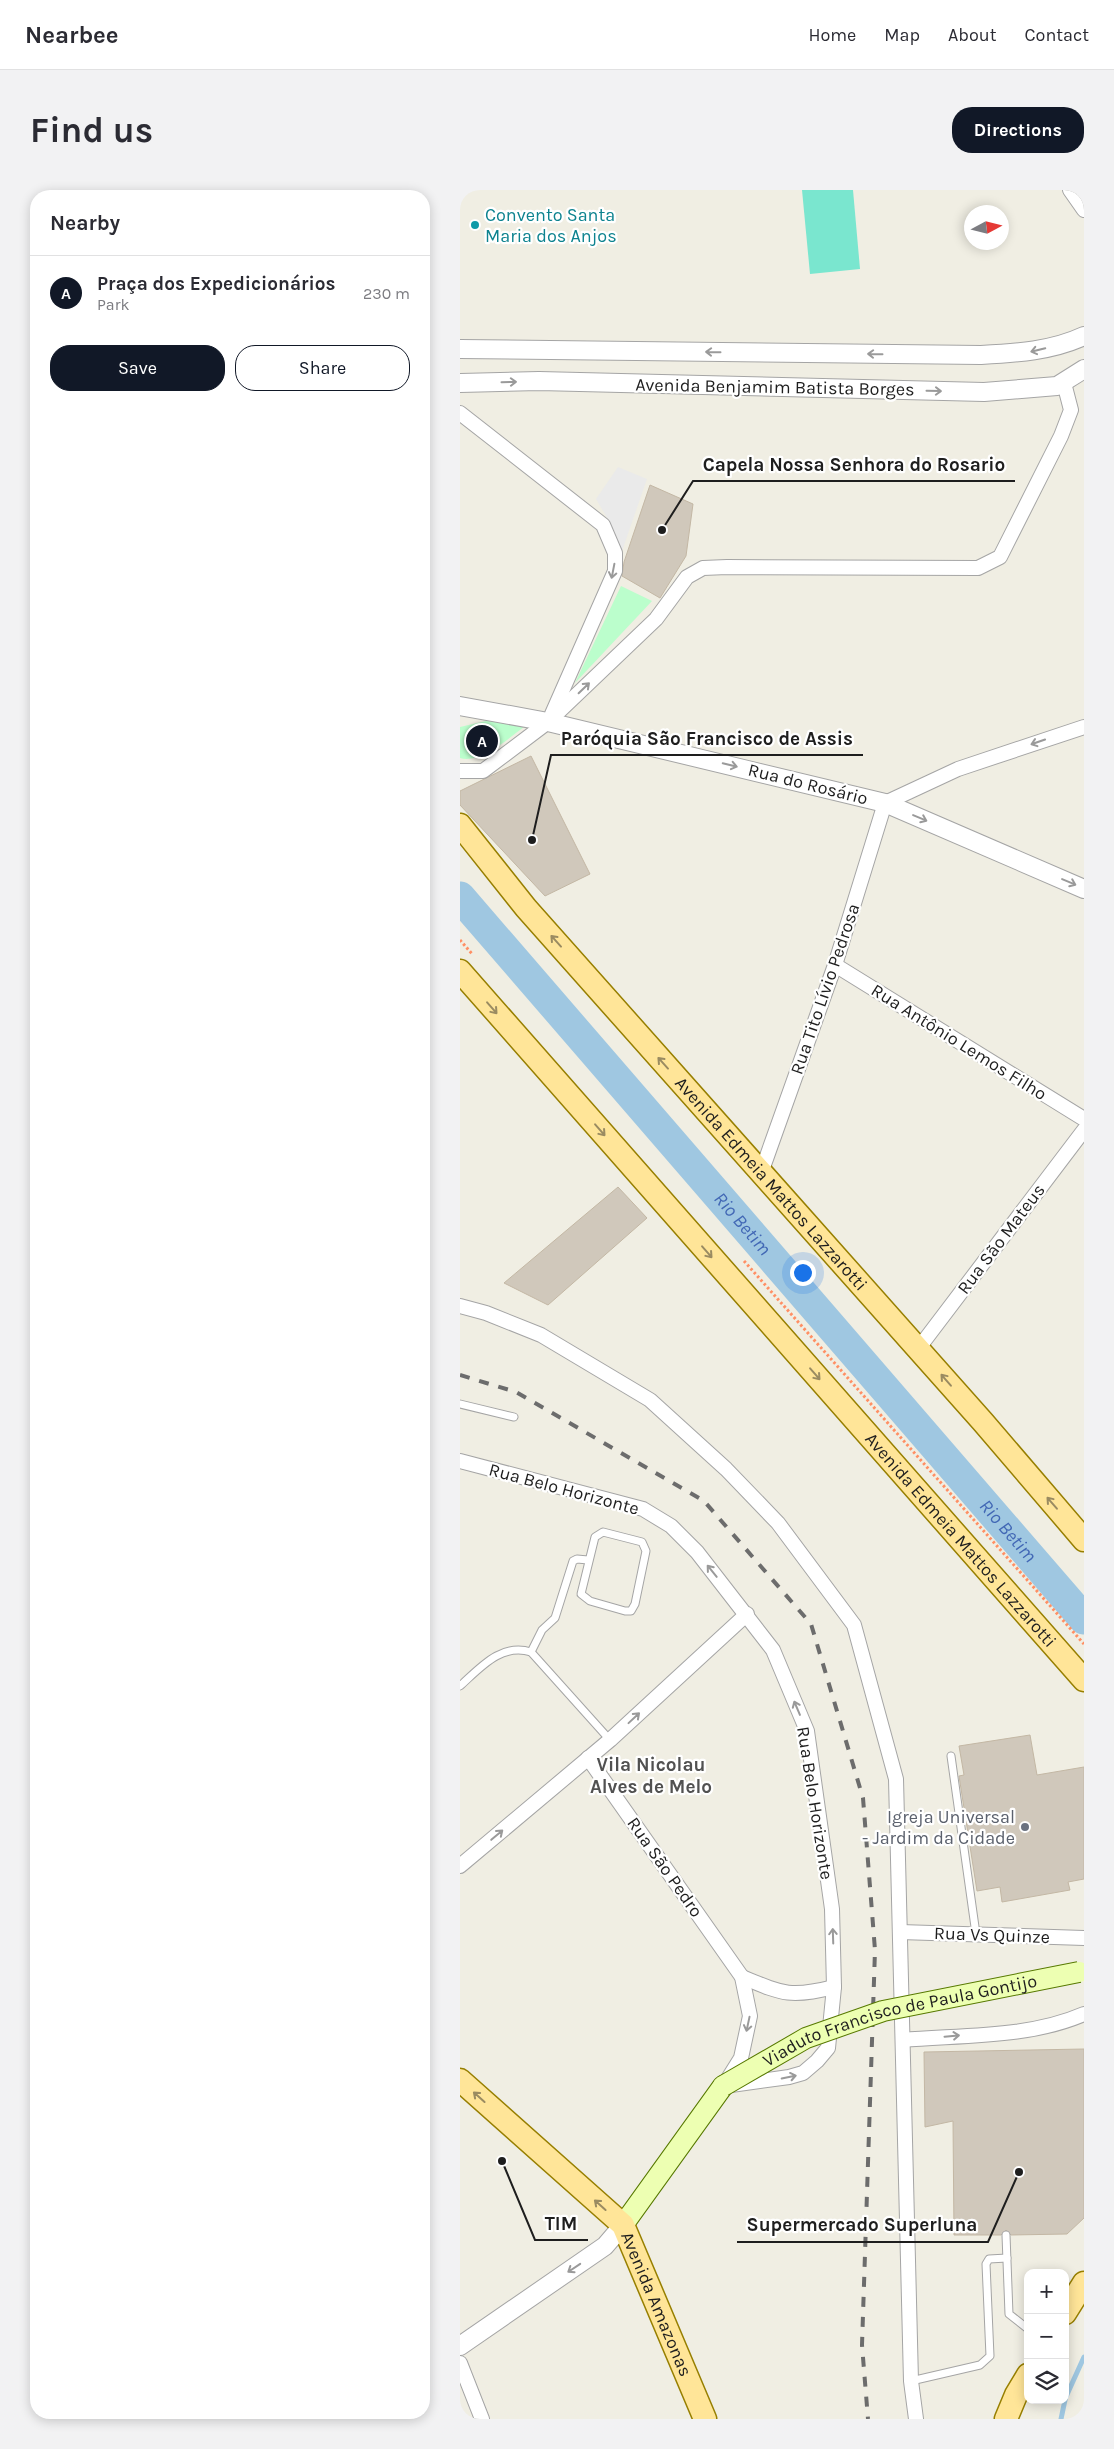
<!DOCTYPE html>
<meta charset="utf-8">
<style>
body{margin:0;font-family:Karla,sans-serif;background:#f2f2f3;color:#2b2b33}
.controls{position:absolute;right:15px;bottom:15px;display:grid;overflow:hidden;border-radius:10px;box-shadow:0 2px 12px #0003}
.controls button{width:45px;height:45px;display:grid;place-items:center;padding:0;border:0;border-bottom:1px solid #e1e1e2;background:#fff;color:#2b2b33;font:25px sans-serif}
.compass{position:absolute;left:504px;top:15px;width:45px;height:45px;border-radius:50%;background:#fff;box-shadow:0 2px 12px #0003;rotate:83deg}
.you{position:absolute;left:342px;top:1082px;width:18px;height:18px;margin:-12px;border:4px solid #fff;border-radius:50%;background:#1a73e8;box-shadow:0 0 0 8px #1a73e833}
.badge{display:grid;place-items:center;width:32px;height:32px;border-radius:50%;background:#111827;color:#fff;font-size:16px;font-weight:700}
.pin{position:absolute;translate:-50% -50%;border:2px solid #fff;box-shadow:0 1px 5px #0006}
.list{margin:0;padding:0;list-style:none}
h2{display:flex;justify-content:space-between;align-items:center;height:65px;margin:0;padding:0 20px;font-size:21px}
h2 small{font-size:16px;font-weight:400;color:#7c7c81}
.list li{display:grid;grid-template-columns:32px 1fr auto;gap:15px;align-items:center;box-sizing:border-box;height:75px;padding:0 20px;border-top:1px solid #e1e1e2}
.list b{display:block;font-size:19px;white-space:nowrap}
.list p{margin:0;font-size:16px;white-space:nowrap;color:#7c7c81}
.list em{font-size:16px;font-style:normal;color:#7c7c81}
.actions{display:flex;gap:10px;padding:15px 20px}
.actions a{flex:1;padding:11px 0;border:1px solid #111827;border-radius:20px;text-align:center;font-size:18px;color:#111827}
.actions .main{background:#111827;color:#fff}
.icon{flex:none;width:28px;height:28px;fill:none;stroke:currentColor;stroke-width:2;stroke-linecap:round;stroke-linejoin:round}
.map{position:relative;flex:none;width:624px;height:2229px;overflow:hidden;border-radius:20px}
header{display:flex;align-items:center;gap:30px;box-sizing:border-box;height:70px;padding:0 25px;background:#fff;border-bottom:1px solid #e1e1e2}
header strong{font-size:24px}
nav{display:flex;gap:28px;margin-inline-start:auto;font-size:18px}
.intro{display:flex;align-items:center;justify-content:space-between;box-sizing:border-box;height:120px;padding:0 30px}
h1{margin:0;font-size:35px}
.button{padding:12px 22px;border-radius:20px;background:#111827;color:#fff;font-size:18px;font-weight:700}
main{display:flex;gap:30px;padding:0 30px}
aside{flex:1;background:#fff;border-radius:20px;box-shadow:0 2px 12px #0003}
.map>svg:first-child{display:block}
.park{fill:#bbfecc}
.pitch{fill:#7ae6cf}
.parking{fill:#eaeaea}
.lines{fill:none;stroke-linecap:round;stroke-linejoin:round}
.stream{stroke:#9fc7e1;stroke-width:5}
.river{stroke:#9fc7e1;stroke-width:31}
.building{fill:#d0c8bb;stroke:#c3b7a4}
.service-casing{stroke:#a5a5a5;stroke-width:9}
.minor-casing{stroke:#a5a5a5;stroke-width:16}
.tertiary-casing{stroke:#a5a5a5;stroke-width:20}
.secondary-casing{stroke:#577900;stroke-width:22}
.primary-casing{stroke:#977f00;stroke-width:25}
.path{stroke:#ff8f64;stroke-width:3;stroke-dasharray:2.5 2.5;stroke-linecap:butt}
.service{stroke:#fff;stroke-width:7}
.minor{stroke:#fff;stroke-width:14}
.tertiary{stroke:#fff;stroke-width:18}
.secondary{stroke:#edffb2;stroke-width:20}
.primary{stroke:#ffe598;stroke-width:22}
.rail{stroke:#6c6c6c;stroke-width:4;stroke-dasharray:10 10;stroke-linecap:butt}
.secondary-bridge-casing{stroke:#577900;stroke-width:22;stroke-linecap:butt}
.secondary-bridge{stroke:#edffb2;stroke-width:20}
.oneway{stroke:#9a9a9a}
.oneway2{stroke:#9a8b61}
.culture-dot{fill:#0f9aa8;stroke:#fff;stroke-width:2}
.worship-dot{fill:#6b7280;stroke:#fff;stroke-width:2}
.labels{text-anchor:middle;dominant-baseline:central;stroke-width:4.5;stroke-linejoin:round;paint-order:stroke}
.culture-label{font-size:18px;fill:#0d838f;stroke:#fff;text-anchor:start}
.street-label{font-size:18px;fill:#1e1e1e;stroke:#fff}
.worship-label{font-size:18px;fill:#5b616d;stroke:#fff;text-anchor:end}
.water-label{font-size:19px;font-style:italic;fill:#4268b5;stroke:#fff}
.neighbourhood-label{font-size:19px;font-weight:bold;fill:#515151;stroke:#fff}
.leader{fill:none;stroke:#1e1e1e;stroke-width:2}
.callout-dot{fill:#1e1e1e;stroke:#fff;stroke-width:2}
.callout-label{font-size:19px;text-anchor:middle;font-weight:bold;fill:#1e1e1e;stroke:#fff;stroke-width:4.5;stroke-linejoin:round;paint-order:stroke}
</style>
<header>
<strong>Nearbee</strong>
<nav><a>Home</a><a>Map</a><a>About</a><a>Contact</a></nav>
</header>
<div class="intro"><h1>Find us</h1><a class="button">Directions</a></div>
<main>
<aside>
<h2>Nearby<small></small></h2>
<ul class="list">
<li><span class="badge">A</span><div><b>Praça dos Expedicionários</b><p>Park</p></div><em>230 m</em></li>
</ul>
<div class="actions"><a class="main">Save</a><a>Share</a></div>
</aside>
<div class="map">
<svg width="624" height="2229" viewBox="0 0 624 2229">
<rect width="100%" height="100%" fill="#f0eee3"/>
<g class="park">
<path d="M161 396 192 411 115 493Z"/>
<path d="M26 531 69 533C54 544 20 575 0 568V537Z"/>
</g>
<path class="pitch" d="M342 0H393L400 79 350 84Z"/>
<path class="parking" d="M158 277 187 289 162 361 149 331 136 309Z"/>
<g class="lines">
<g class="stream">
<path d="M605 2209 624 2167"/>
<path d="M601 2229 605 2210"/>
</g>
<path class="river" id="s1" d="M0 707 624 1429"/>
</g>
<g class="building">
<path d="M190 295 233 314 226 366 200 408 162 386 164 372Z"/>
<path d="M71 566 130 684 85 706 0 615V601Z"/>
<path d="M158 997 187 1028 88 1115 44 1093Z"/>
<path d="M570 1545 577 1585 624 1577V1689L608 1692 610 1700 542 1712 540 1697 517 1701 499 1586 504 1585 499 1556Z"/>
<path d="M624 1859V2028L607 2044 551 2045 546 2040 541 2045H494L493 1931 465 1937 464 1862Z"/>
</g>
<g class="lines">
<g class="service-casing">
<g id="service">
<path d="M0 1214 54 1227"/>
<path d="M143 1342 182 1352 186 1361 175 1414 171 1421H165L130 1411 121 1404 135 1347Z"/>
<path d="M71 1462 82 1440 95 1428 113 1371 117 1369 128 1370"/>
<path d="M0 1496C21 1477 41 1453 71 1462L150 1550"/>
<path d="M491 1566 516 1744"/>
<path d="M546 2045 549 2124 568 2139"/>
<path d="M451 2191 520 2175 530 2166 526 2074 529 2069 547 2068"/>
</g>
</g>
<g class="minor-casing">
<g id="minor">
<path d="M610 0 624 20"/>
<path d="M0 223 143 335 155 363V381L92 524"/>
<path d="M0 581H23L88 532 196 429 227 387 243 378 267 377 518 378 540 367 601 246 611 220 604 193"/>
<path d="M375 775 624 929"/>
<path d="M301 983 375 775 425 613 498 579 624 537"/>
<path d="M0 1116 26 1123 81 1145 190 1210 266 1279 318 1333 394 1435 436 1589 451 2191 456 2229"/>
<path d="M458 1159 624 940"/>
<path d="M0 1271 183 1319 211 1336 237 1362 313 1460 347 1541 372 1719 374 1797 368 1858 357 1871 343 1883 329 1887 271 1895"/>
<path d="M128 1568 282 1787 290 1826 281 1868 266 1892"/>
<path d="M0 1676 150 1550 287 1424"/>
<path d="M440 1742 624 1748"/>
<path d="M282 1787C323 1804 331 1808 374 1797"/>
<path d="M443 1850C502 1845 569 1848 624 1824"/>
<path d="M0 2173 22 2229"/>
</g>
</g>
<g class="tertiary-casing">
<g id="tertiary">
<path d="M0 159 521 165C557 163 592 161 624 146"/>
<path d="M0 193 79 191 524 202 597 196 624 179"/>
<path d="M0 516 88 532 425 613 624 699"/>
<path d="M0 2156 145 2056 163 2035"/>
</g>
</g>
<g class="secondary-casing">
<path id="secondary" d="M163 2035 263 1896"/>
</g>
<g class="primary-casing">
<g id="primary">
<path id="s2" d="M0 635 66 718 523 1232 624 1350"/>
<path id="s3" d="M0 781 624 1490"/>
<path id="s4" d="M0 1890 163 2035 245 2229"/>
<path d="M605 2123 624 2093"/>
<path d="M546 2229 556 2205 568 2185"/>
</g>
</g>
<g class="path">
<path d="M0 750 13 765"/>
<path d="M284 1071 624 1454"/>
</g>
<use href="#service" class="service"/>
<use href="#minor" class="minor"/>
<use href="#tertiary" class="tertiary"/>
<use href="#secondary" class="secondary"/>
<use href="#primary" class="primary"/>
<path class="rail" d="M0 1185 56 1202 244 1311 351 1434 403 1608 415 1760 402 2155 408 2229"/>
<g class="secondary-bridge-casing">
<g id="secondary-bridge">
<path id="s5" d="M263 1896 346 1848 423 1821 619 1782"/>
</g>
</g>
<use href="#secondary-bridge" class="secondary-bridge"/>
</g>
<defs><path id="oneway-shaft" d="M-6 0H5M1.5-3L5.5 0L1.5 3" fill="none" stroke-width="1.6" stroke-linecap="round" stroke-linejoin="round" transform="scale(1.25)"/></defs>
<g class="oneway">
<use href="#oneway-shaft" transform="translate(578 160) rotate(166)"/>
<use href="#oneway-shaft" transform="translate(253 162) rotate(-179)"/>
<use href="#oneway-shaft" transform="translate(415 164) rotate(-179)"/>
<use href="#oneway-shaft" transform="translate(49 192) rotate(-1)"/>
<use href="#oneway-shaft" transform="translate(474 201) rotate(1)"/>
<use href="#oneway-shaft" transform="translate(153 381) rotate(101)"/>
<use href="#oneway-shaft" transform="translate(124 498) rotate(-44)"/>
<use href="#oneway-shaft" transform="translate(578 552) rotate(161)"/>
<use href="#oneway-shaft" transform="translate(270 575) rotate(14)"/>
<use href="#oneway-shaft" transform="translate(460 628) rotate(23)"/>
<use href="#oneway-shaft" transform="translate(609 692) rotate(23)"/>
<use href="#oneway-shaft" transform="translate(252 1381) rotate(-129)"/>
<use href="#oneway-shaft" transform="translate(337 1518) rotate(-113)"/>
<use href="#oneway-shaft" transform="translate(174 1528) rotate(-43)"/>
<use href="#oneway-shaft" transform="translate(37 1645) rotate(-40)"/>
<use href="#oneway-shaft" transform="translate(373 1746) rotate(-92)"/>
<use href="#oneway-shaft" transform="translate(288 1834) rotate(102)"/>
<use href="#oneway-shaft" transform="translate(492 1846) rotate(-5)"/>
<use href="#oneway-shaft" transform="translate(329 1887) rotate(-12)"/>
<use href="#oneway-shaft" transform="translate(114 2078) rotate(146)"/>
</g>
<g class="oneway2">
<use href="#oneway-shaft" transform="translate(96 751) rotate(-132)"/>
<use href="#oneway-shaft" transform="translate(32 818) rotate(49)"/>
<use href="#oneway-shaft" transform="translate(203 873) rotate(-132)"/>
<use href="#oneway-shaft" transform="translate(140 940) rotate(49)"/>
<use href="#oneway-shaft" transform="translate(247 1062) rotate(49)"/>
<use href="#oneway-shaft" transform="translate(355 1184) rotate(49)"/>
<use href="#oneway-shaft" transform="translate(486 1190) rotate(-131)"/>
<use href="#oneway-shaft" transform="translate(592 1313) rotate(-131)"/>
<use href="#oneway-shaft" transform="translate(19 1907) rotate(-138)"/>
<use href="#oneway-shaft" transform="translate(140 2015) rotate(-138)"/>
</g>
<circle class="culture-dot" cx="15" cy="35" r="5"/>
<circle class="worship-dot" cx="565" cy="1637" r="5"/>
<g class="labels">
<g class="culture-label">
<text x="25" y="25">Convento Santa<tspan x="25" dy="21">Maria dos Anjos</tspan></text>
</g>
<g class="street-label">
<text transform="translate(315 197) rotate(1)">Avenida Benjamim Batista Borges</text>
<text transform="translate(348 594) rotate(14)">Rua do Rosário</text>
<text transform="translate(365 799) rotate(-71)">Rua Tito Lívio Pedrosa</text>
<text transform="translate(499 852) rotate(32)">Rua Antônio Lemos Filho</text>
<text stroke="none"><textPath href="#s2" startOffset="475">Avenida Edmeia Mattos Lazzarotti</textPath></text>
<text transform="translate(541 1049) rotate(-53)">Rua São Mateus</text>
<text transform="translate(104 1299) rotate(15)">Rua Belo Horizonte</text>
<text stroke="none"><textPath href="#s3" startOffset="758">Avenida Edmeia Mattos Lazzarotti</textPath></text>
<text transform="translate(355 1613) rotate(81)">Rua Belo Horizonte</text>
<text transform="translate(205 1677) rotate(55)">Rua São Pedro</text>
<text transform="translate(532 1745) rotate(2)">Rua Vs Quinze</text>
<text stroke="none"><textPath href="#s5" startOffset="191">Viaduto Francisco de Paula Gontijo</textPath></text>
<text stroke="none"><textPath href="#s4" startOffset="304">Avenida Amazonas</textPath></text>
</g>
<g class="worship-label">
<text x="555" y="1627">Igreja Universal<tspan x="555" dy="21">- Jardim da Cidade</tspan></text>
</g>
<g class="water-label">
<text stroke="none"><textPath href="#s1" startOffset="432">Rio Betim</textPath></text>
<text stroke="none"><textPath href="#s1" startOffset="838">Rio Betim</textPath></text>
</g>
<g class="neighbourhood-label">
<text x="191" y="1575">Vila Nicolau<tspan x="191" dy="22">Alves de Melo</tspan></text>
</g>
</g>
<path class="leader" d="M202 340L233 291H555M72 650L91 565H403M42 1971L75 2050H128M559 1982L528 2052H277"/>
<g class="callout-dot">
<circle cx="202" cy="340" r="5"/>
<circle cx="72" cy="650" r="5"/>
<circle cx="42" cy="1971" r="5"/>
<circle cx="559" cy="1982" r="5"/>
</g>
<g class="callout-label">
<text x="394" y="281">Capela Nossa Senhora do Rosario</text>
<text x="247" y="555">Paróquia São Francisco de Assis</text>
<text x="101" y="2040">TIM</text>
<text x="402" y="2041">Supermercado Superluna</text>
</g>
</svg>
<div class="controls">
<button>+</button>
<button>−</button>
<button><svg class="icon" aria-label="layers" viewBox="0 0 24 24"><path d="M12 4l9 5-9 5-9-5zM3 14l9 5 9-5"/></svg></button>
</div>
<svg class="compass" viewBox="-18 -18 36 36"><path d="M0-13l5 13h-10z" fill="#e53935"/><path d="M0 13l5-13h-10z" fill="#7c7c81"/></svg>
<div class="you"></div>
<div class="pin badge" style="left:22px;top:551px">A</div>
</div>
</main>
